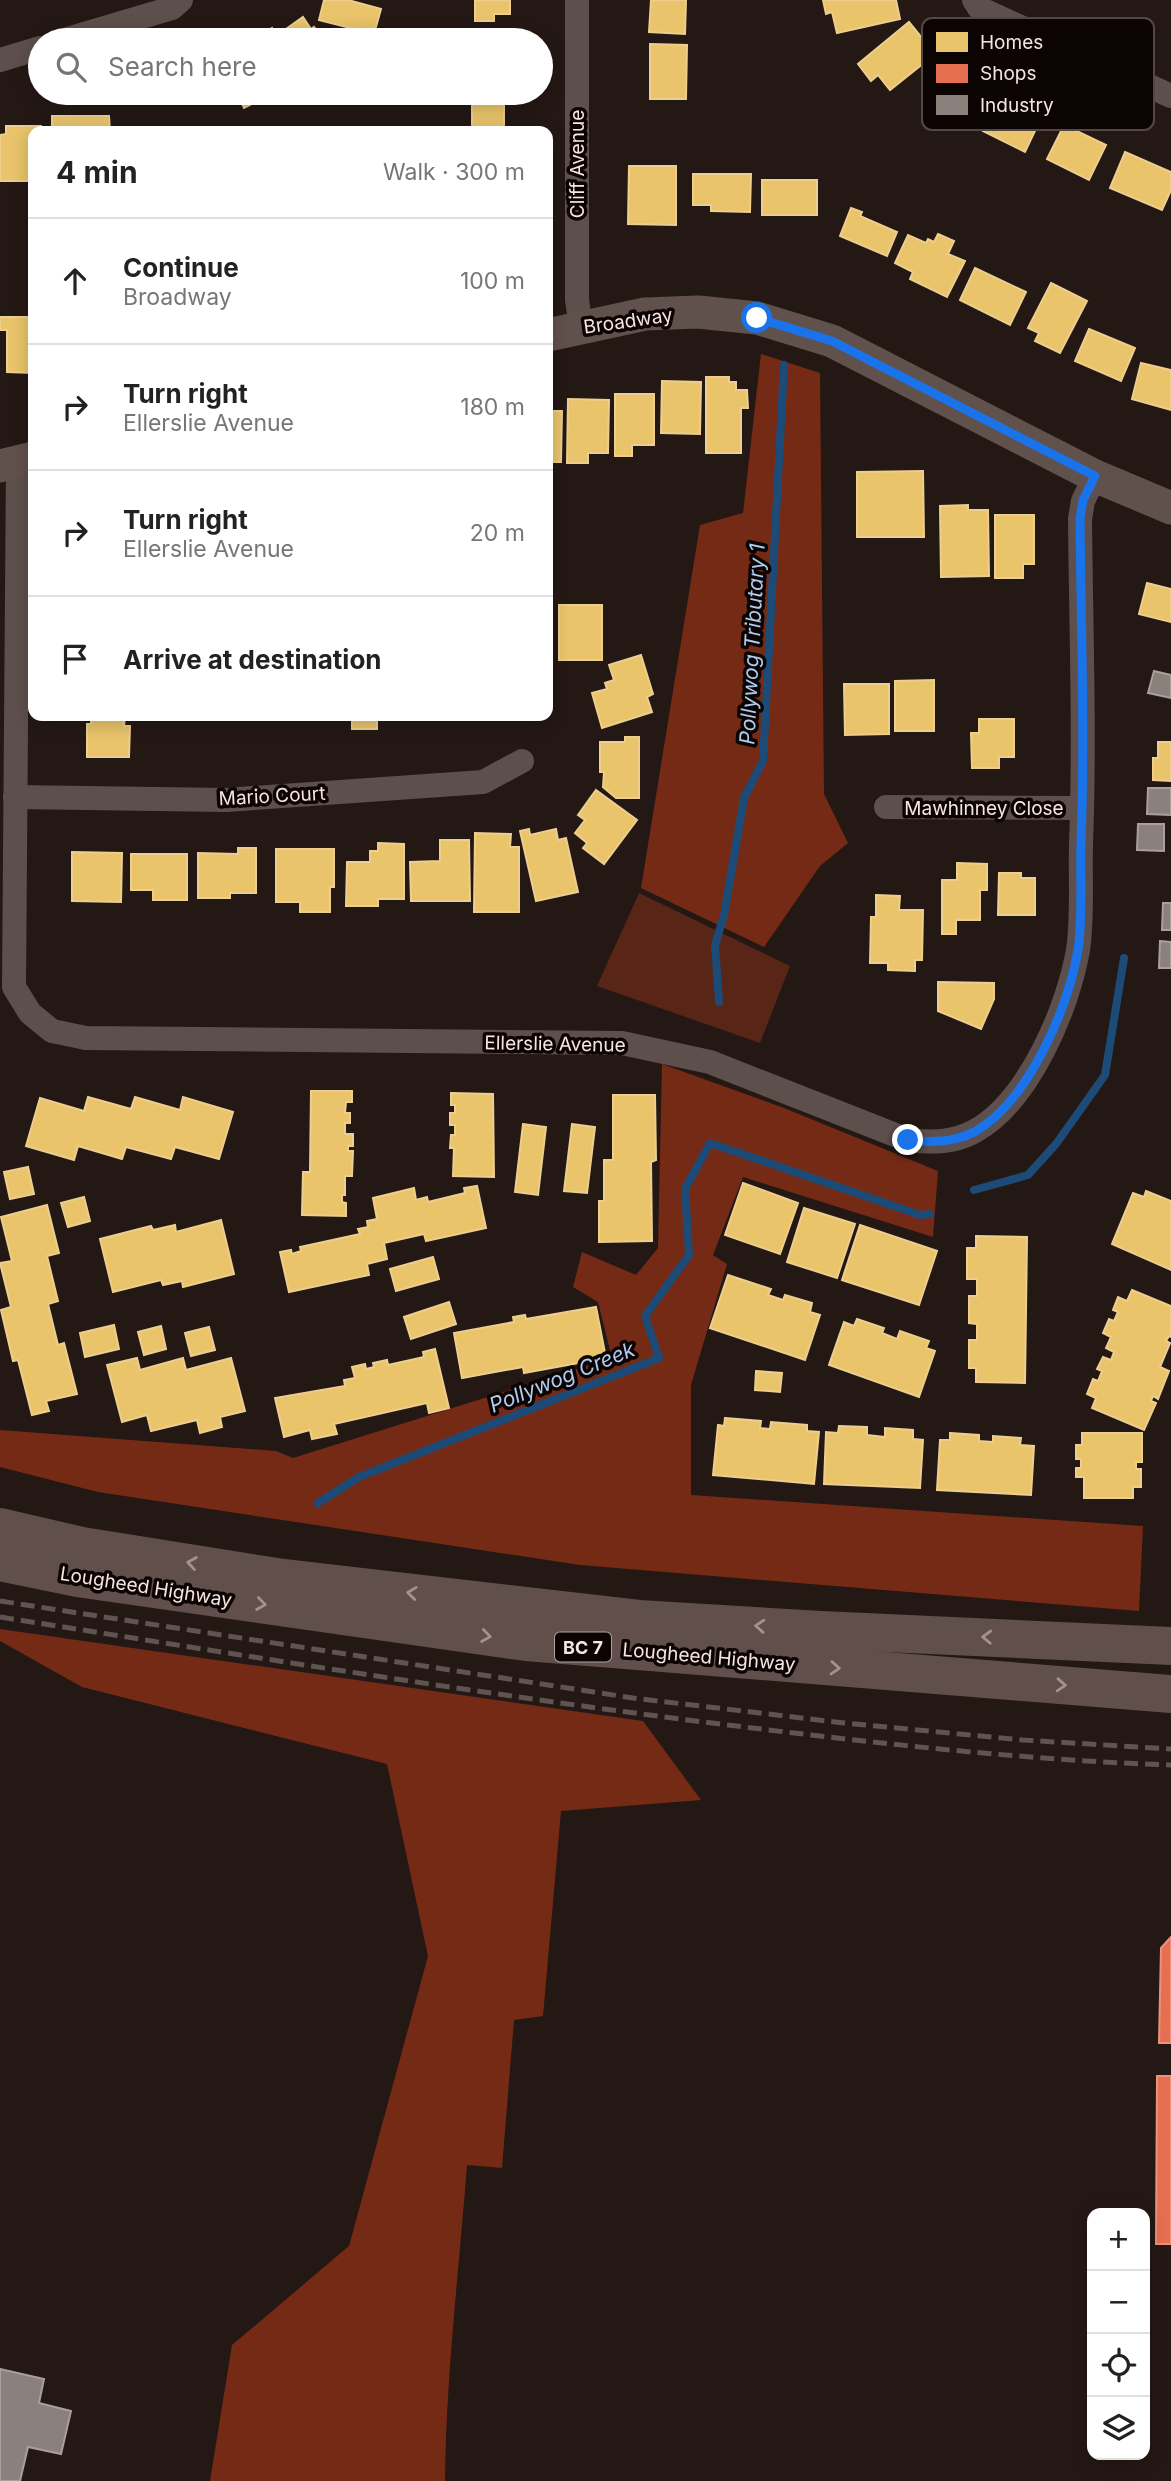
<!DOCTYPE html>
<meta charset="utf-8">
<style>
body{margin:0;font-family:Inter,sans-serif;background:#f6f6f6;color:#222}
.controls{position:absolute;right:21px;bottom:21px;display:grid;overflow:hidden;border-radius:14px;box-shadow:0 4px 18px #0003}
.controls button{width:63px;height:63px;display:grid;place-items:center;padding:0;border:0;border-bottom:2px solid #e0e0e0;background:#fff;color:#222;font:35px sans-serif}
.stop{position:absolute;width:21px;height:21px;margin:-16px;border:5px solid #1a73e8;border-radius:50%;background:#fff}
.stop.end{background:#1a73e8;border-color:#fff;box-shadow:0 2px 7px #0008}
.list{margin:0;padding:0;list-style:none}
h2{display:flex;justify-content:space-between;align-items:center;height:91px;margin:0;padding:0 28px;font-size:30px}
h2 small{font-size:23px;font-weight:400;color:#767676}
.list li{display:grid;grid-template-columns:46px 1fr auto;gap:21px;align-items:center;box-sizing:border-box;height:126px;padding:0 28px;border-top:2px solid #e0e0e0}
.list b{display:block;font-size:26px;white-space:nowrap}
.list p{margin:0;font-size:23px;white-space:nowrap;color:#767676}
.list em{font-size:23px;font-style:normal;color:#767676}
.icon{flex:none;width:38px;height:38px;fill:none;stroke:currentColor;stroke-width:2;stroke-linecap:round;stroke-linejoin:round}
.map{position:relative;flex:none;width:1171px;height:2481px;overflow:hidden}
.search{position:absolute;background:#fff;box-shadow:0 4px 18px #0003;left:28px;top:28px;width:525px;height:77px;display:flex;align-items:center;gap:18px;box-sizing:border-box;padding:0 24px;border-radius:38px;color:#767676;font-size:26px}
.panel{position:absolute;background:#fff;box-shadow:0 4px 18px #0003;left:28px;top:126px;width:525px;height:595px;border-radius:14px}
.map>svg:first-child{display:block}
.green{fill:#582517}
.forest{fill:#752a16}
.homes{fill:#e9c46a;stroke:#edce8e;stroke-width:2}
.shops{fill:#e76f51;stroke:#ec927c;stroke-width:2}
.industry{fill:#8a817c;stroke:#aa9f9a;stroke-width:2}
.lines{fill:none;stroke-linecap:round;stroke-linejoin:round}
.stream{stroke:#1d4b77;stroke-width:8}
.street{stroke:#5d4f4c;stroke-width:24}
.secondary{stroke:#60514d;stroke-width:33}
.primary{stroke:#604f4b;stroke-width:38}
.rail{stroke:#5f5450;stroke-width:5;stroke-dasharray:14 7;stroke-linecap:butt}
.oneway{stroke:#a4928e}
.route{stroke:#1a73e8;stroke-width:9}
.labels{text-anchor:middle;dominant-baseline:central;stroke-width:7;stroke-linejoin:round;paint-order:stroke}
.shield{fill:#0c0403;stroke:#b0a29e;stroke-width:2}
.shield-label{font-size:18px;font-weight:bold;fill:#f6e5e1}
.street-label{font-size:19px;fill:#f6e5e1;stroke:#0c0403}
.water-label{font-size:21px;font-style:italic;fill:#adcef1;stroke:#0c0403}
.key{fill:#0c0403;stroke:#524846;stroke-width:2}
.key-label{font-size:19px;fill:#f6e5e1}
</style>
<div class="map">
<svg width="1171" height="2481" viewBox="0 0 1171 2481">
<rect width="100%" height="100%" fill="#241814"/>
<path class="green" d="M639 893 790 966 760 1043 597 986Z"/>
<g class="forest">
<path d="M761 354 820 373 824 794 848 843 820 866 764 947 641 888 700 525 743 513Z"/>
<path d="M662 1064 784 1108 938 1171 933 1237 743 1177 713 1255 727 1264 691 1385V1495L1143 1526 1139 1611 580 1565 98 1492 0 1467V1430L276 1451 293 1458 612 1358 598 1302 573 1287 582 1252 636 1275 658 1248Z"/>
<path d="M0 1629 643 1721 701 1800 561 1811 543 2016 514 2020 502 2168 467 2165C459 2270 446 2376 445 2481H210L232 2345 349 2246 428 1956 387 1764 82 1687 0 1641Z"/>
</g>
<g class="homes">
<path d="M324 0H348L381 9 374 34 319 20Z"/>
<path d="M475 0H510V14H494V21H475Z"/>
<path d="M651 0H686L685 34 649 32Z"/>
<path d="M823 0H896L900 19 837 33 832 12 826 14Z"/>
<path d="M303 17 311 29 314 27 323 40H254L272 28 276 36Z"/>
<path d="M909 22 935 54 890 90 878 75 871 81 858 64Z"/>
<path d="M468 29 506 30V40H468Z"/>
<path d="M650 44 687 45 686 99H650Z"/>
<path d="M203 93H229L208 103Z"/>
<path d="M237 93H266L268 96 244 108Z"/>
<path d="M1001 93 1043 114 1025 152 983 131Z"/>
<rect x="472" y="98" width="32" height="33"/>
<path d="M52 116H109L110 131H52Z"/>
<path d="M1064 125 1106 145 1089 180 1047 159Z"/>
<path d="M6 126H41V131H33V181H0V135L6 134Z"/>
<path d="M1125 152 1171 172V190L1162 210 1110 188Z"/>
<path d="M629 166H676V225L628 224Z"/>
<path d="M693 174H751L750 212 711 211V205H693Z"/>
<rect x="762" y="180" width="55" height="35"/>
<path d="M851 208 862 212 860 216 897 232 887 256 840 236Z"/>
<path d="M938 234 954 241 948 254 965 261 947 297 910 279 913 272 895 263 908 235 926 243 928 239 934 242Z"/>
<path d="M975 268 1026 292 1010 325 960 300Z"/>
<path d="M1051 283 1087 301 1060 353 1035 341 1039 333 1028 328Z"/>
<path d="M0 317H33V373L7 372V330H0Z"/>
<path d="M1089 329 1135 348 1121 381 1075 361Z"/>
<path d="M1141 363 1171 370V410L1132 399Z"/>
<path d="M706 377H729V382H736V390H747L748 408H741V453H706Z"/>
<path d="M662 381 701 382 700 434 661 433Z"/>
<path d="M615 394H654V445H632V456H615Z"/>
<path d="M568 399 609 400 608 453H588V463H567Z"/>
<path d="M548 411H562L561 462H548Z"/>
<path d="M923 471 924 537H857V472Z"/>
<path d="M968 505V510H988L989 576 941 577 940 506Z"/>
<path d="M995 515H1034V564H1023V578H995Z"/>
<path d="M1147 583 1171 589V622L1139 614Z"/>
<rect x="559" y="605" width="43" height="55"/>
<path d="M641 655 653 694 647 697 652 712 602 728 592 693 607 689 605 683 614 680 609 665Z"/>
<path d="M934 680V731H895V681Z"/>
<path d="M844 684H889V734L845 735Z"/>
<path d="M91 716H125L124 726H130L129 757H87V724H91Z"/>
<rect x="352" y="716" width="25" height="13"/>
<path d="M979 719H1014V757H999V768H972L971 733H979Z"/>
<path d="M625 737H639V798H616L603 787 604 772H600V742H625Z"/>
<path d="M1158 742H1171V781L1153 780V758H1158Z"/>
<path d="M596 790 637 820 604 864 583 848 587 843 575 833 585 820 578 815Z"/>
<path d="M529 829 530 835 556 829 558 840 566 838 578 892 536 901 520 831Z"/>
<path d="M475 833 511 834 510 847H519V912H474Z"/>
<path d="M440 840H469L470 901H411L410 862 440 861Z"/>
<path d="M378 843 404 844V899H378V906H346L347 862H370V851H378Z"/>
<path d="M238 848H256V893H230V898H198V853L238 854Z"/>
<path d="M276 849H334V887H330V912H300V902H276Z"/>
<path d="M72 852 122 853 121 902 72 901Z"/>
<path d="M131 854H187V900H153V890H131Z"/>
<path d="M957 863 987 864V890H980V920H956V934H942V880H957Z"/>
<path d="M999 873H1021V878H1035V915H998Z"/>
<path d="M876 895 900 896 899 910H923L922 960H915V971L888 970V963H870L871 917H876Z"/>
<path d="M938 982 994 983V999L981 1029 938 1011Z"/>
<path d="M311 1091H352V1102H346L345 1113H350V1123H345V1134H353V1146H348V1151H353L352 1176H345V1195H342V1202L346 1203V1216L302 1215 303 1172H310Z"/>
<path d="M451 1093 493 1094 494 1177 453 1176 454 1148H450L451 1135H455V1125H450V1113H455V1105H451Z"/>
<path d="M613 1095H655L656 1160 651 1162 652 1241 599 1242V1201H604V1160H613Z"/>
<path d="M88 1097 131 1109 135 1097 180 1110 183 1097 233 1112 219 1159 175 1147 171 1159 126 1147 122 1159 78 1146 74 1160 26 1146 40 1098 84 1111Z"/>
<path d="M523 1124 546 1127 538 1195 515 1192Z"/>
<path d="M572 1124 595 1127 587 1193 564 1191Z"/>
<path d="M28 1167 34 1194 10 1199 4 1172Z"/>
<path d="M743 1183 798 1203 780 1254 725 1235Z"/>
<path d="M477 1186 486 1228 426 1241 424 1234 384 1243 387 1259 367 1264 369 1275 289 1292 280 1252 291 1250 292 1254 301 1251 300 1247 360 1234 358 1229 368 1227 367 1221 377 1219 373 1198 414 1188 416 1200 427 1197 428 1202 465 1193 464 1188Z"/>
<path d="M1146 1191 1171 1201V1270L1112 1244 1133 1193 1144 1197Z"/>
<path d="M84 1197 90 1221 68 1227 61 1203Z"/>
<path d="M47 1205 59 1253 47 1256 58 1301 48 1304 58 1345 64 1343 77 1394 46 1401 49 1411 32 1415 18 1360 13 1361 1 1310 11 1307 0 1263 12 1261 1 1217Z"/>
<path d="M804 1208 855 1224 837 1278 787 1262Z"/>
<path d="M221 1220 234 1274 183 1287 182 1281 163 1285 161 1280 113 1292 100 1239 151 1226 153 1230 175 1225 176 1232Z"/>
<path d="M860 1225 937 1251 919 1305 842 1280Z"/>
<path d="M976 1236 1027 1237 1025 1383 976 1382V1368H969V1340H977V1324L969 1323V1296H977V1279H967V1248H976Z"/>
<path d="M433 1257 439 1279 396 1291 390 1269Z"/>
<path d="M728 1275 771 1289 768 1295 783 1300 785 1295 812 1303 810 1312 820 1315 805 1360 710 1328Z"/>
<path d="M1132 1290 1171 1306V1337L1169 1336 1166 1341 1170 1343 1160 1367 1169 1371 1158 1399 1153 1396 1151 1401 1156 1403 1144 1430 1092 1408 1096 1398 1087 1394 1093 1379 1098 1381 1102 1371 1097 1369 1103 1357 1111 1360 1114 1352 1106 1348 1111 1337 1103 1333 1109 1319 1114 1321 1118 1312 1113 1310 1118 1297 1127 1301Z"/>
<path d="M449 1302 456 1324 411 1339 404 1317Z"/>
<path d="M596 1307 606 1358 524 1373 523 1367 462 1378 454 1333 514 1322 513 1317 525 1315 526 1319Z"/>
<path d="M857 1319 884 1328 882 1333 897 1339 900 1331 929 1341 926 1348 935 1351 919 1397 829 1365 844 1322 854 1326Z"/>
<path d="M114 1325 119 1349 85 1357 80 1333Z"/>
<path d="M161 1326 166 1349 144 1355 138 1332Z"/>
<path d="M209 1327 215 1350 191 1356 185 1333Z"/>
<path d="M435 1349 449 1408 429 1413 427 1403 334 1424 337 1434 312 1439 310 1430 284 1437 275 1398 345 1386 344 1380 355 1378 352 1367 365 1364 366 1369 374 1367 373 1363 387 1360 388 1365 424 1357 423 1352Z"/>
<path d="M137 1358 140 1370 183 1358 186 1370 231 1358 245 1411 220 1417 222 1427 200 1433 197 1420 151 1431 147 1415 122 1422 107 1365Z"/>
<path d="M756 1371 782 1373 780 1392 755 1390Z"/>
<path d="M725 1418 761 1421 760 1428 770 1429 771 1422 807 1425V1431L819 1432 814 1484 713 1475 718 1425 724 1426Z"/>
<path d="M839 1426 867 1427V1435L885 1437V1428L913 1430V1439L923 1440 920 1488 824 1484 826 1432 838 1433Z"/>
<path d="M950 1433 979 1435V1441L993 1442V1436L1021 1438 1020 1445 1034 1446 1031 1495 937 1490 940 1440H950Z"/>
<path d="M1082 1433H1142V1462H1136V1469H1141V1487H1133V1498H1084V1477H1076V1468H1081V1459H1076V1445H1082Z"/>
</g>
<g class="shops">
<path d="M1171 1937V2043H1159L1161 1948Z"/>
<path d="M1157 2076H1171V2244H1156Z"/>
</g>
<g class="industry">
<path d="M1154 671 1171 675V698L1148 693Z"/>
<path d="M1148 788H1171V815L1147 814Z"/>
<path d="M1138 824H1164V851L1137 850Z"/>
<path d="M1163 903H1171V930H1162Z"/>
<path d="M1160 941 1171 942V968H1159Z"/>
<path d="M0 2369 44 2379 39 2403 71 2411 61 2454 28 2447 20 2481H0Z"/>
</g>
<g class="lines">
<g class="stream">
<path d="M719 1002 715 945 724 915 744 798 763 761 784 365"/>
<path d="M974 1190 1028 1175 1056 1144 1105 1075 1124 958"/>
<path d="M318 1503 359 1477 659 1358 645 1316 689 1255 685 1189 710 1143 920 1215 930 1214"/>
</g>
<g class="street">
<path d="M577 0V300L581 327"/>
<path d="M974 0 979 8 1171 96"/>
<path d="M64 40 172 8 181 0"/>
<path d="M0 60 40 48"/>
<path d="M18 462 14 987 30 1013 52 1031 86 1038 622 1043 710 1062 908 1140C930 1143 956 1142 975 1131 1029 1101 1068 1008 1078 950 1083 917 1080 877 1081 844 1085 735 1081 627 1080 519L1083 501 1095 476"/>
<path d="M15 797 226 800 483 782 522 761"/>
<path d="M886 807 1082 808"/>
</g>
<g class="secondary">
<path d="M548 335 645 314 698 312 757 318 832 341 1095 476 1171 508"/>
<path d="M0 466 33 458"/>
</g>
<g class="primary">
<path d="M0 1527 82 1546 283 1578 639 1619 821 1630 1171 1646"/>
<path d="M0 1562 77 1578 526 1642 1171 1694"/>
</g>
<g class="rail">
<path d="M0 1601 633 1698 844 1723 1023 1740 1171 1749"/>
<path d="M0 1617C242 1655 484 1695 728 1725 875 1743 1023 1760 1171 1765"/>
</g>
</g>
<defs><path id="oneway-chevron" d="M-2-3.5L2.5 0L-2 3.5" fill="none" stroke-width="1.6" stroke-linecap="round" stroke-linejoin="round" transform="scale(1.75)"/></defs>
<g class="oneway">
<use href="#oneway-chevron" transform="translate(192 1563) rotate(-171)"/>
<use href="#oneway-chevron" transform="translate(412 1593) rotate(-173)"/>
<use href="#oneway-chevron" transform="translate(261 1604) rotate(8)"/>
<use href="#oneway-chevron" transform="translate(760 1626) rotate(-176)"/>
<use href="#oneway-chevron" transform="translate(486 1636) rotate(8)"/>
<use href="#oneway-chevron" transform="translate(987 1637) rotate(-178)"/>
<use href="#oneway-chevron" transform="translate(835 1668) rotate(4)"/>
<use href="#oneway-chevron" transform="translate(1061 1685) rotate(4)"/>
</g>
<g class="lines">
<path class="route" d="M757 318 832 341 1095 476 1083 500 1080 519C1081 627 1085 735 1081 843 1080 877 1083 917 1078 950 1068 1008 1029 1100 976 1131 956 1142 930 1143 908 1140"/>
</g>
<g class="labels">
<rect class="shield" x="555" y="1632.5" width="56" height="29" rx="5"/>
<g class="shield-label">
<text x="583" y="1647">BC 7</text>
</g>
<g class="street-label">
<text transform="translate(577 164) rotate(-90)">Cliff Avenue</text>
<text transform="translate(628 321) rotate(-8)">Broadway</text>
<text transform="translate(272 796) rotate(-3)">Mario Court</text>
<text x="984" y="808">Mawhinney Close</text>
<text transform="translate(555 1044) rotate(1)">Ellerslie Avenue</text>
<text transform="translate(146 1587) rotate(9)">Lougheed Highway</text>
<text transform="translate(709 1657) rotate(5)">Lougheed Highway</text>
</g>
<g class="water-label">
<text transform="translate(752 644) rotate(-87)">Pollywog Tributary 1</text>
<text transform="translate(562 1377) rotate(-22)">Pollywog Creek</text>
</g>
</g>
<rect x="922" y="18" width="232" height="112" rx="10" class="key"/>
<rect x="936" y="32" width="32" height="20" fill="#e9c46a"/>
<rect x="936" y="64" width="32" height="19" fill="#e76f51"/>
<rect x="936" y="95" width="32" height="20" fill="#8a817c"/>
<g class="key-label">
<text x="980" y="49">Homes</text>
<text x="980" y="80">Shops</text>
<text x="980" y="112">Industry</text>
</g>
</svg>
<div class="controls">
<button>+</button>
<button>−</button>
<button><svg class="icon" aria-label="locate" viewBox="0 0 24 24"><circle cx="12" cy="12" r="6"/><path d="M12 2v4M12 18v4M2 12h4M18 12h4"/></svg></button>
<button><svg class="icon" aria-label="layers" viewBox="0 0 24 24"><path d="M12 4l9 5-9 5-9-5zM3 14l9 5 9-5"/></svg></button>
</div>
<div class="stop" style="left:757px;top:318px"></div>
<div class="stop end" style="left:908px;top:1140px"></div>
<div class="search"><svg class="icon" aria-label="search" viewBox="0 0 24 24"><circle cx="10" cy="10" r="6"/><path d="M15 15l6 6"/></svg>Search here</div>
<section class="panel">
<h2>4 min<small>Walk · 300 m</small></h2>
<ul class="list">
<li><svg class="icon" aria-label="ahead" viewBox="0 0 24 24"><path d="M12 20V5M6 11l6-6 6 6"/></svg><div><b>Continue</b><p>Broadway</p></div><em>100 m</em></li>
<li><svg class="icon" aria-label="right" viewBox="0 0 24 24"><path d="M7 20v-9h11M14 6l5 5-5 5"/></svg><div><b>Turn right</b><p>Ellerslie Avenue</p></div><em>180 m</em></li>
<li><svg class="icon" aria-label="right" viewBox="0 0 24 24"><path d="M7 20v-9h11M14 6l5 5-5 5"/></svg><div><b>Turn right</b><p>Ellerslie Avenue</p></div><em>20 m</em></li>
<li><svg class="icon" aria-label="arrive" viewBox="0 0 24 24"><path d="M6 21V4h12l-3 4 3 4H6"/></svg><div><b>Arrive at destination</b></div></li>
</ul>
</section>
</div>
